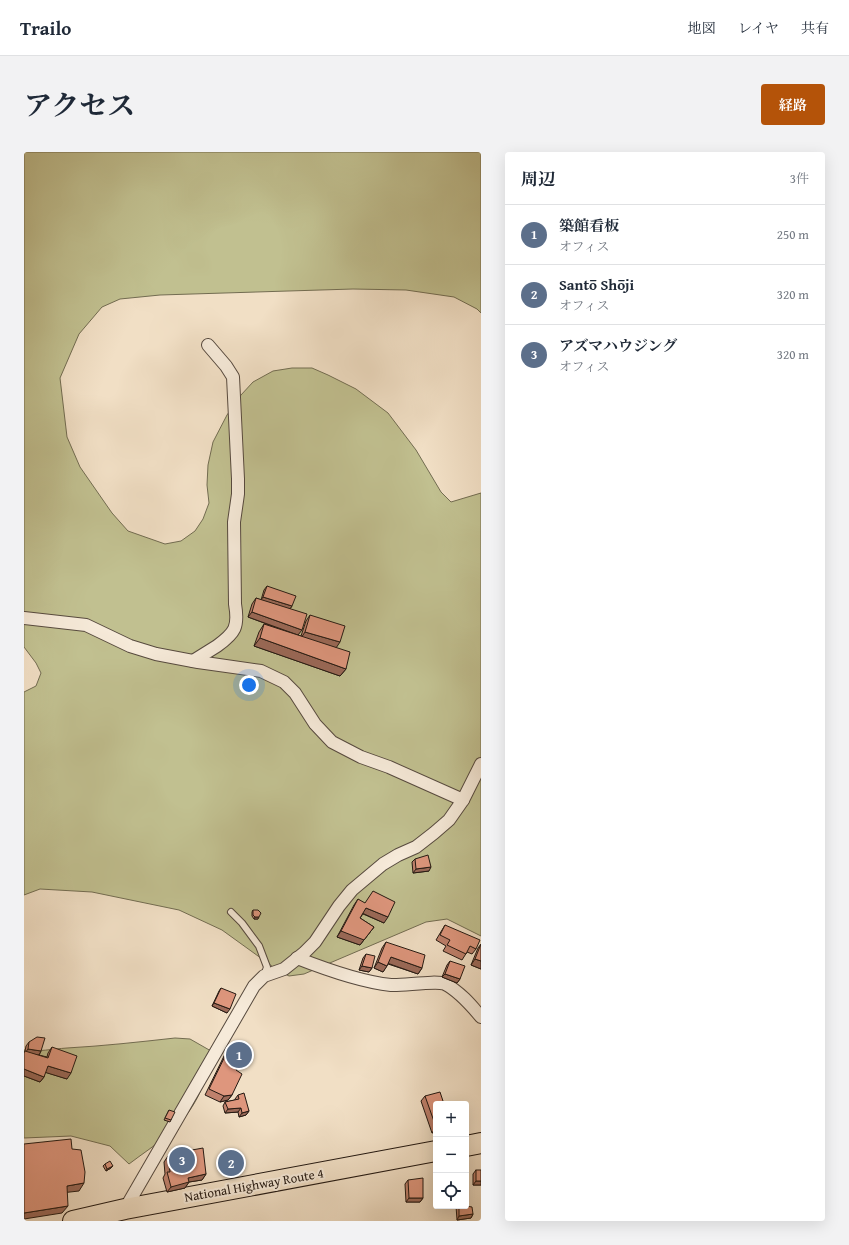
<!DOCTYPE html>
<html lang="ja">
<meta charset="utf-8">
<style>
body{margin:0;font-family:"Gentium Book Plus","Noto Serif JP",serif;background:#f2f2f3;color:#1f2937}
.controls{position:absolute;right:12px;bottom:12px;display:grid;overflow:hidden;border-radius:4px;box-shadow:0 4px 16px #0002}
.controls button{width:36px;height:36px;display:grid;place-items:center;padding:0;border:0;border-bottom:1px solid #e0e1e3;background:#fff;color:#1f2937;font:20px sans-serif}
.you{position:absolute;left:225px;top:533px;width:14px;height:14px;margin:-10px;border:3px solid #fff;border-radius:50%;background:#1a73e8;box-shadow:0 0 0 6px #1a73e833}
.badge{display:grid;place-items:center;width:26px;height:26px;border-radius:50%;background:#b45309;color:#fff;font-size:13px;font-weight:700}
.pin{position:absolute;translate:-50% -50%;border:2px solid #fff;box-shadow:0 1px 4px #0006}
.list{margin:0;padding:0;list-style:none}
h2{display:flex;justify-content:space-between;align-items:center;height:52px;margin:0;padding:0 16px;font-size:17px}
h2 small{font-size:13px;font-weight:400;color:#747a83}
.list li{display:grid;grid-template-columns:26px 1fr auto;gap:12px;align-items:center;box-sizing:border-box;height:60px;padding:0 16px;border-top:1px solid #e0e1e3}
.list b{display:block;font-size:15px;white-space:nowrap}
.list p{margin:0;font-size:13px;white-space:nowrap;color:#747a83}
.list em{font-size:13px;font-style:normal;color:#747a83}
.icon{flex:none;width:22px;height:22px;fill:none;stroke:currentColor;stroke-width:2;stroke-linecap:round;stroke-linejoin:round}
.map{position:relative;flex:none;width:457px;height:1069px;overflow:hidden;border-radius:4px}
header{display:flex;align-items:center;gap:24px;box-sizing:border-box;height:56px;padding:0 20px;background:#fff;border-bottom:1px solid #e0e1e3}
header strong{font-size:19px}
nav{display:flex;gap:22px;margin-inline-start:auto;font-size:14px}
.intro{display:flex;align-items:center;justify-content:space-between;box-sizing:border-box;height:96px;padding:0 24px}
h1{margin:0;font-size:28px}
.button{padding:10px 18px;border-radius:4px;background:#b45309;color:#fff;font-size:14px;font-weight:700}
main{display:flex;gap:24px;padding:0 24px}
aside{flex:1;background:#fff;border-radius:4px;box-shadow:0 4px 16px #0002}
.map>svg:first-child{display:block}
.green{fill:#c1c090;stroke:#726c51}
.lines{fill:none;stroke-linecap:round;stroke-linejoin:round}
.service-casing{stroke:#574a3f;stroke-width:8}
.minor-casing{stroke:#574a3f;stroke-width:14}
.trunk-casing{stroke:#241912;stroke-width:22}
.service{stroke:#f6ead9;stroke-width:6}
.minor{stroke:#f6ead9;stroke-width:12}
.trunk{stroke:#f1dfc5;stroke-width:20}
.wall{fill:#bf816c;stroke:#241912}
.shaded-wall{fill:#9b6958;stroke:#241912}
.building{fill:#de967d;stroke:#241912}
.labels{text-anchor:middle;dominant-baseline:central;stroke-width:4;stroke-linejoin:round;paint-order:stroke}
.street-label{font-size:13px;fill:#241912;stroke:#f6ead9}
</style>
<header>
<strong>Trailo</strong>
<nav><a>地図</a><a>レイヤ</a><a>共有</a></nav>
</header>
<div class="intro"><h1>アクセス</h1><a class="button">経路</a></div>
<main>
<div class="map">
<svg width="457" height="1069" viewBox="0 0 457 1069">
<rect width="100%" height="100%" fill="#f1dfc5"/>
<filter id="stains"><feTurbulence type="fractalNoise" baseFrequency=".005" numOctaves="4"/><feColorMatrix values="0 0 0 0 .2 0 0 0 0 .09 0 0 0 0 .02 0 0 0 .5 -.17"/></filter>
<radialGradient id="worn" r=".72"><stop offset=".6" stop-color="#630" stop-opacity="0"/><stop offset="1" stop-color="#630" stop-opacity=".3"/></radialGradient>
<g class="green">
<path d="M0 0H457V161L453 157 430 145 382 138 329 137 136 143 96 147 78 155 55 182 36 226 43 285 56 315 88 361 104 379 141 392 157 389 171 379 179 367 185 351 183 333 184 313 189 290 203 263 217 243 229 230 249 219 268 216H288L304 223 332 237 364 261 392 298 417 340 427 350 457 341V784L423 767 402 770 280 822 265 824 252 817 198 778 155 758 68 740 16 737 0 743V540L12 534 17 521 12 511 0 495Z"/>
<path d="M151 886 166 887 187 899C183 933 170 959 145 982 132 993 118 1002 105 1012L86 994 47 984 0 986V898C15 900 28 897 43 896 79 894 115 890 151 886Z"/>
</g>
<g class="lines">
<g class="service-casing">
<path id="service" d="M207 760 218 771 235 794 243 815 240 824"/>
</g>
<g class="minor-casing">
<g id="minor">
<path d="M0 466 62 473 106 494 132 502 174 510 237 519 260 530 271 541 291 572 308 590 337 605 365 615 439 648"/>
<path d="M169 509C177 504 185 499 193 494 211 481 215 475 211 452L210 370 214 342V327L209 225 202 214 184 193"/>
<path d="M273 806C301 817 337 830 367 833 378 834 413 828 421 832 435 839 447 853 457 865"/>
<path d="M101 1057 230 834 240 824 260 817 280 801 291 790 315 754 328 738 359 712 374 703 392 695 410 681 425 668 439 648 457 612"/>
</g>
</g>
<g class="trunk-casing">
<g id="trunk">
<path d="M442 994 457 991"/>
<path d="M49 1069 101 1057 412 999"/>
</g>
</g>
<use href="#service" class="service"/>
<use href="#minor" class="minor"/>
<use href="#trunk" class="trunk"/>
</g>
<g class="wall">
<path d="M243 434 268 454 266 457 274 483 277 484 282 469 286 463 312 496 322 517 316 524 230 494 235 480 240 472 269 482 224 465 228 452 232 446 237 448 240 438Z"/>
<path d="M391 707 405 719 389 721 388 710Z"/>
<path d="M334 747 360 771 339 762 336 766 350 775 336 793 313 785 330 753Z"/>
<path d="M229 758 234 767H230L228 764V760Z"/>
<path d="M421 773 452 797 448 802 443 800 438 808 419 799 422 794 412 788Z"/>
<path d="M362 790 398 816 394 822 364 812 359 820 350 816 358 796Z"/>
<path d="M457 792V817L447 813 454 796Z"/>
<path d="M342 802 348 816 345 820 335 818 339 806Z"/>
<path d="M426 809 436 827 433 831 418 825 423 813Z"/>
<path d="M197 836 203 861 188 854 195 839Z"/>
<path d="M5 890 17 899 15 903 23 905 24 901 28 895 43 927 21 920 20 925 16 930 0 924V900L1 899 2 894Z"/>
<path d="M205 896 212 918 208 943 204 948 196 950 181 943 201 902Z"/>
<path d="M214 943 225 959 222 963 215 965 214 960 201 961 199 954 201 950 211 948V947Z"/>
<path d="M401 944 412 952V979L408 981 397 949Z"/>
<path d="M145 958 147 968 146 970 140 968Z"/>
<path d="M168 998 182 1022 178 1028 165 1030 161 1036 143 1040 139 1026 141 1022 140 1010 144 1004 160 1013 165 1011 164 1004Z"/>
<path d="M81 1012 89 1014 87 1016 82 1019 79 1014Z"/>
<path d="M452 1018 457 1033H449V1022Z"/>
<path d="M384 1028 399 1046 396 1050H382L381 1032Z"/>
<path d="M432 1054H442L449 1062 447 1066 433 1068Z"/>
</g>
<g class="shaded-wall">
<path d="M239 445 268 454 265 458 237 448Z"/>
<path d="M228 460 278 478 274 483 224 465Z"/>
<path d="M281 480 316 490 312 496 277 486Z"/>
<path d="M236 486 322 517 316 524 230 494Z"/>
<path d="M407 715 405 719 389 721 392 717Z"/>
<path d="M342 756 364 765 360 771 338 761Z"/>
<path d="M231 765H235L234 767H230Z"/>
<path d="M350 775 336 793 313 785 317 779Z"/>
<path d="M367 805 398 816 394 822 363 811Z"/>
<path d="M451 807 457 809V817L447 813Z"/>
<path d="M354 810 363 814 359 820 350 816Z"/>
<path d="M338 814 348 816 345 820 335 818Z"/>
<path d="M421 822 436 827 433 831 418 825Z"/>
<path d="M190 851 206 857 203 861 188 854Z"/>
<path d="M4 897 17 899 15 903 1 901Z"/>
<path d="M24 914 47 921 43 927 20 920Z"/>
<path d="M0 917 20 925 16 930 0 924Z"/>
<path d="M208 943 204 948 196 950 200 944Z"/>
<path d="M217 956 214 960 201 961 204 957Z"/>
<path d="M225 959 222 963 215 965 218 961Z"/>
<path d="M412 975V979L408 981Z"/>
<path d="M89 1014 87 1016 82 1019 83 1017Z"/>
<path d="M182 1022 178 1028 165 1030 161 1036 143 1040 147 1035 164 1026Z"/>
<path d="M452 1029H457V1033H449Z"/>
<path d="M60 1031 55 1039 37 1041 43 1034Z"/>
<path d="M385 1046H399L396 1050H382Z"/>
<path d="M44 1054 38 1061 0 1067V1061Z"/>
<path d="M449 1062 447 1066 433 1068 435 1064Z"/>
</g>
<g class="building">
<path d="M243 434 272 444 268 454 239 445Z"/>
<path d="M232 446 283 462 278 478 228 460Z"/>
<path d="M286 463 321 474 316 490 281 480Z"/>
<path d="M240 472 326 500 322 517 236 486Z"/>
<path d="M404 703 407 715 392 717 391 707Z"/>
<path d="M349 739 371 750 364 765 342 756 336 766 350 775 340 788 317 779 334 747 341 751Z"/>
<path d="M229 758H234L237 761 235 765H231L229 763Z"/>
<path d="M421 773 456 788 452 797 446 794 442 802 423 793 426 788 416 783Z"/>
<path d="M362 790 401 803 398 816 367 805 363 814 354 810Z"/>
<path d="M457 792V809L451 807Z"/>
<path d="M342 802 351 804 348 816 338 814Z"/>
<path d="M426 809 441 814 436 827 421 822Z"/>
<path d="M197 836 212 842 206 857 190 851Z"/>
<path d="M13 885 21 886 17 899 4 897 5 890Z"/>
<path d="M28 895 53 904 47 921 24 914 20 925 0 917V901L1 899 24 906Z"/>
<path d="M205 896 218 902 212 918 218 922 208 943 200 944 185 937Z"/>
<path d="M416 940 420 952H412V975L401 944Z"/>
<path d="M220 941 225 959 218 961 217 956 204 957 201 950 215 947 214 943Z"/>
<path d="M145 958 151 960 147 968 141 966Z"/>
<path d="M47 987 48 997 57 998 61 1020 60 1031 43 1034 44 1054 0 1061V992Z"/>
<path d="M179 996 182 1022 164 1026 165 1030 147 1035 143 1020H146L144 1004 157 1001 160 1013 170 1009 168 998Z"/>
<path d="M86 1009 89 1014 83 1017 81 1012Z"/>
<rect x="452" y="1018" width="5" height="11"/>
<path d="M399 1026V1046H385L384 1028Z"/>
<path d="M442 1028V1054L448 1055 449 1062 435 1064V1054H442Z"/>
</g>
<g class="labels">
<g class="street-label">
<text transform="translate(230 1033) rotate(-10)">National Highway Route 4</text>
</g>
</g>
<rect width="100%" height="100%" filter="url(#stains)"/>
<rect width="100%" height="100%" fill="url(#worn)"/>
</svg>
<div class="controls">
<button>+</button>
<button>−</button>
<button><svg class="icon" aria-label="locate" viewBox="0 0 24 24"><circle cx="12" cy="12" r="6"/><path d="M12 2v4M12 18v4M2 12h4M18 12h4"/></svg></button>
</div>
<div class="you"></div>
<div class="pin badge" style="left:215px;top:903px;background:#5c6f8a">1</div>
<div class="pin badge" style="left:207px;top:1011px;background:#5c6f8a">2</div>
<div class="pin badge" style="left:158px;top:1008px;background:#5c6f8a">3</div>
</div>
<aside>
<h2>周辺<small>3件</small></h2>
<ul class="list">
<li><span class="badge" style="background:#5c6f8a">1</span><div><b>築館看板</b><p>オフィス</p></div><em>250 m</em></li>
<li><span class="badge" style="background:#5c6f8a">2</span><div><b>Santō Shōji</b><p>オフィス</p></div><em>320 m</em></li>
<li><span class="badge" style="background:#5c6f8a">3</span><div><b>アズマハウジング</b><p>オフィス</p></div><em>320 m</em></li>
</ul>
</aside>
</main>
